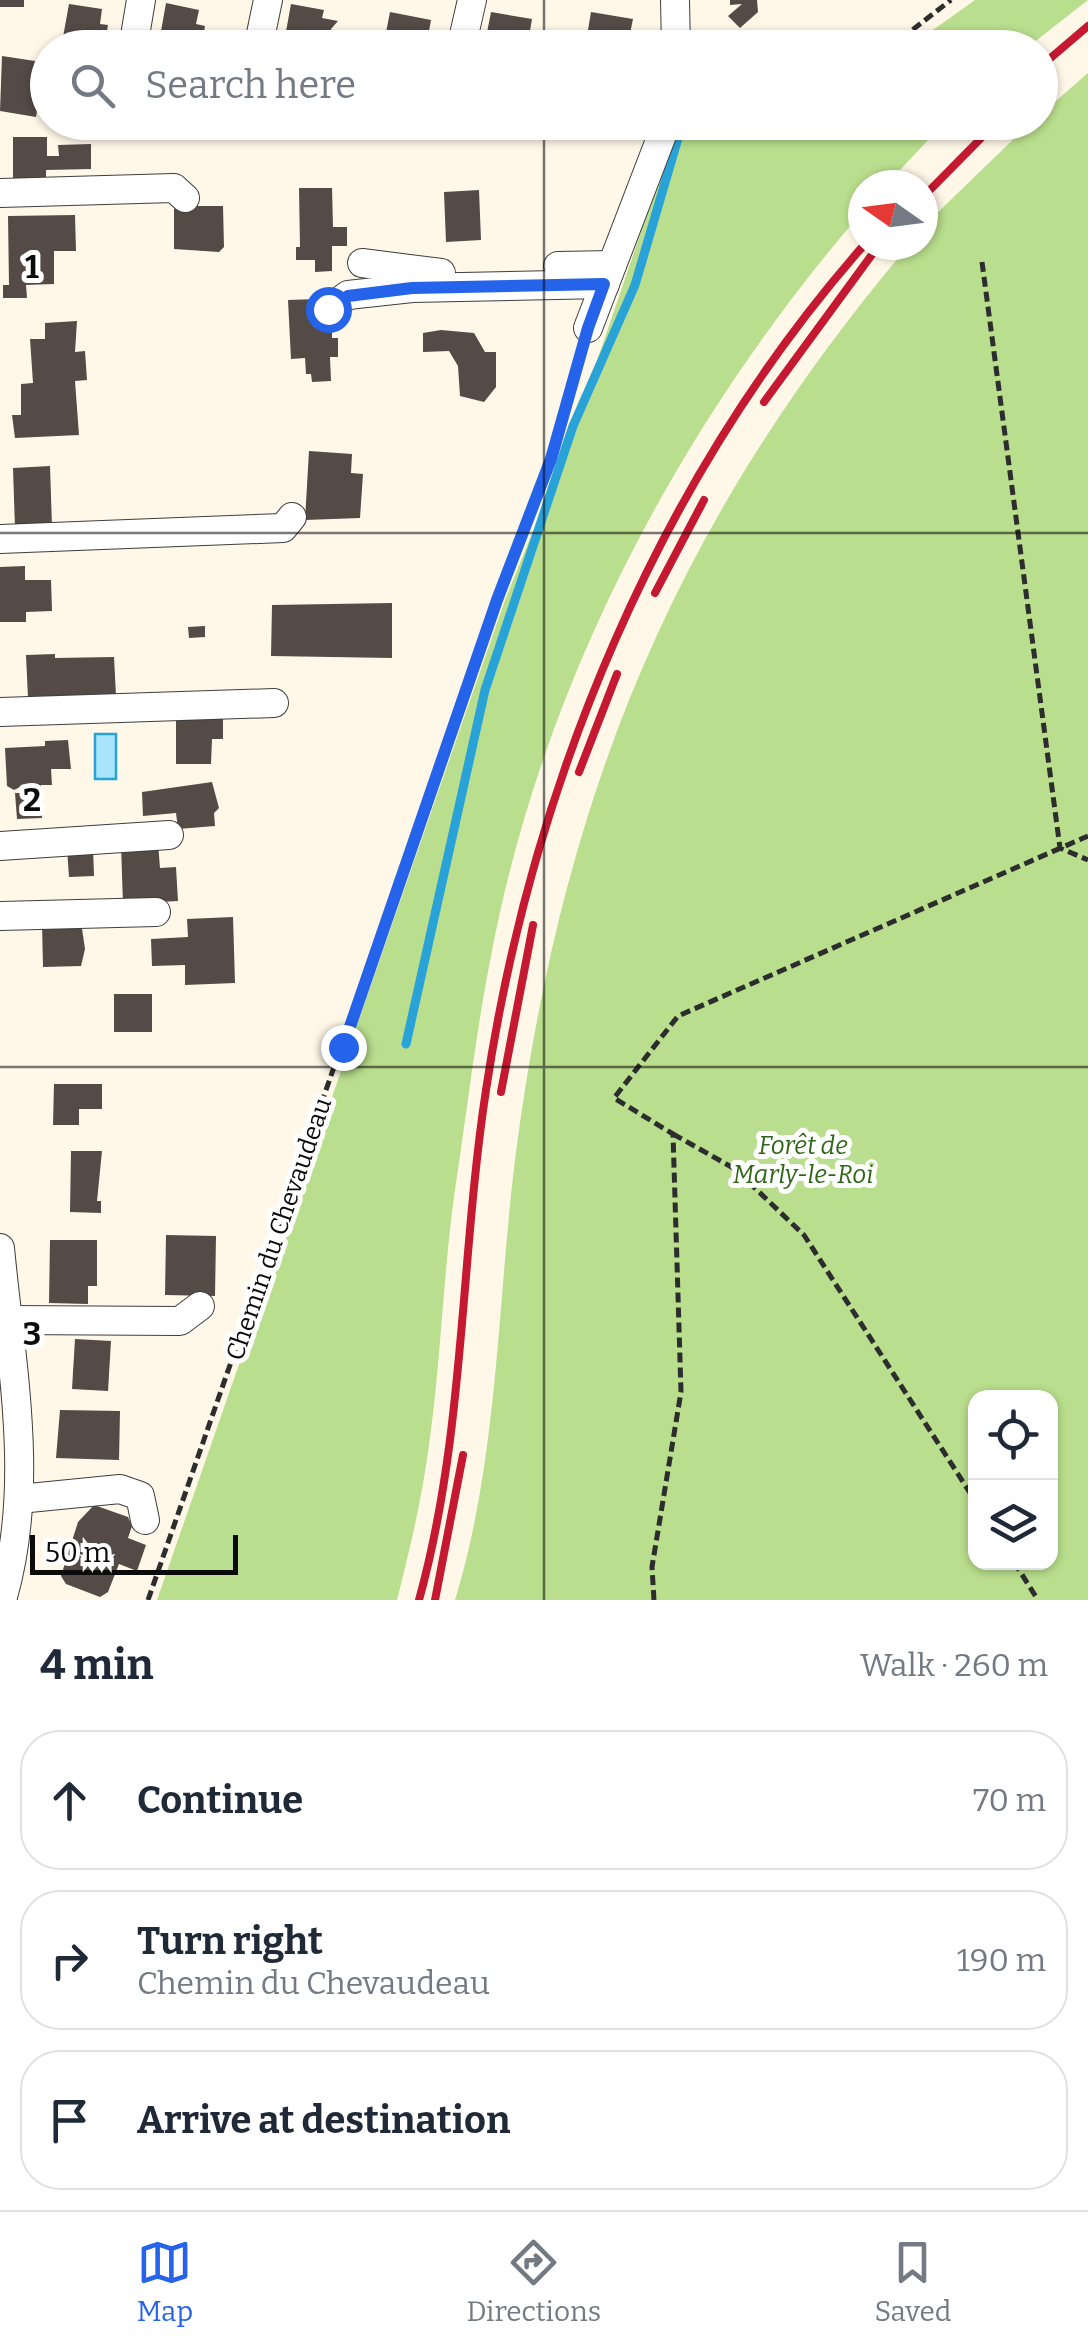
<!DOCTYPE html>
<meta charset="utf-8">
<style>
body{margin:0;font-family:Bitter,serif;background:#f6f6f7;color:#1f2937}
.controls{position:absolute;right:30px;bottom:30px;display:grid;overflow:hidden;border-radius:20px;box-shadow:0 2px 8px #0004}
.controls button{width:90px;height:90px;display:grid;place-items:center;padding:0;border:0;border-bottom:2px solid #e0e1e3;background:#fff;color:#1f2937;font:50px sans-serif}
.compass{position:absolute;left:848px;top:170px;width:90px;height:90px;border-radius:50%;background:#fff;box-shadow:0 2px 8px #0004;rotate:284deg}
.scale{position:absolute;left:30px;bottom:25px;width:208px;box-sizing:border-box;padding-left:10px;border:5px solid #0b0b0b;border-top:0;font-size:28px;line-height:35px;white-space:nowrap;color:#0b0b0b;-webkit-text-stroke:8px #fff;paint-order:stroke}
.stop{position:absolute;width:30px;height:30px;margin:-22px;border:8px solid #2563eb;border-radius:50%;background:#fff}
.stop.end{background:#2563eb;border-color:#fff;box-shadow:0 2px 10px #0008}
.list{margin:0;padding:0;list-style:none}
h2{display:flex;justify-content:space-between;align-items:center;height:130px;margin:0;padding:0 40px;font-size:42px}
h2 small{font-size:32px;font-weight:400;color:#747a83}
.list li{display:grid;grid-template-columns:65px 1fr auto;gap:30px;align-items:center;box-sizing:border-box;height:140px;margin:0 20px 20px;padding:0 20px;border:2px solid #e0e1e3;border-radius:40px}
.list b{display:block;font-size:38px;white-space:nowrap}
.list p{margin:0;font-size:32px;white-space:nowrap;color:#747a83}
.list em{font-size:32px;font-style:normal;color:#747a83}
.icon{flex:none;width:55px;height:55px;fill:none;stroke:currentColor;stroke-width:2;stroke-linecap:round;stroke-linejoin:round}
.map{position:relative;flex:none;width:1088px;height:1600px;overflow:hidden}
.search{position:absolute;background:#fff;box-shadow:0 2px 8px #0004;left:30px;right:30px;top:30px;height:110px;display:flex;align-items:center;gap:25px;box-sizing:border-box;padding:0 35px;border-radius:55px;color:#747a83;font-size:38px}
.sheet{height:610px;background:#fff}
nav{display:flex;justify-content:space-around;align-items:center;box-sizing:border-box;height:140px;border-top:2px solid #e0e1e3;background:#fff;font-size:28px;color:#747a83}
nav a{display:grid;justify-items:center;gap:5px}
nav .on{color:#2563eb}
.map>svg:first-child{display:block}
.forest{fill:#b9de8d;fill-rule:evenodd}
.water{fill:#a8e4fb;stroke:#29a2d8;stroke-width:2.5}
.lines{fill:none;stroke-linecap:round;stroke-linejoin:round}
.stream{stroke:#29a2d8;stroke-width:9}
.building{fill:#544a46}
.minor-casing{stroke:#3e3e3e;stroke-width:30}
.path{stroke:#2d2d2d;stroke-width:5;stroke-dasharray:10 5;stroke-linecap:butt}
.minor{stroke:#fff;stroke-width:28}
.rail{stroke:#c51831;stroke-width:8}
.route{stroke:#2563eb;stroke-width:12}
.grid{fill:none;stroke:#0b0b0b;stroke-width:2.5;stroke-opacity:0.55}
.labels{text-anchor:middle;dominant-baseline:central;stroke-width:10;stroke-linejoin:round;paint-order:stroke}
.park-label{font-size:25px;font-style:italic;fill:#2f6617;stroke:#fff}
.street-label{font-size:25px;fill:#0b0b0b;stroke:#fff}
.grid-label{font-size:32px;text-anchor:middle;font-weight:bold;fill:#0b0b0b;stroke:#fff;stroke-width:10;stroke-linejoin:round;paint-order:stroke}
</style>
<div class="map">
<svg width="1088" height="1600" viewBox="0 0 1088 1600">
<rect width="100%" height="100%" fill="#fff8e8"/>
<g class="forest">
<path d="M975 0H1088L1028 47H909Z"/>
<path d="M1088 73V1600H455C499 1456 497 1300 516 1152 563 794 675 522 909 245H923V228L930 220 1030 123 1040 122 1041 114ZM976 1398H1050V1562H976Z"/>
<path d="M716 122 944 123 886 185H863V211C682 420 544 679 492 951 476 1030 467 1111 455 1190 443 1274 441 1361 429 1445 422 1498 410 1549 397 1600H157L505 600 570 440 676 129Z"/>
</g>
<path class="water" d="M116 734V779H95V734Z"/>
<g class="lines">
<path class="stream" d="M406 1044 485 690 573 426 635 285 679 135"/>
</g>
<g class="building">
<rect x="0" y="0" width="24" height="7"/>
<path d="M730 0H757L758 12 740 28 728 16 742 4 730 5Z"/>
<path d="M166 3 199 10 196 24 205 26 201 48H158Z"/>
<path d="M69 4 102 9 100 24 108 25 104 48H61Z"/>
<path d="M291 4 324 10 322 18 338 21 331 29 328 48H283Z"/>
<path d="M390 12 431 20 426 48H383Z"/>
<path d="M491 12 532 19 527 48H484Z"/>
<path d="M591 12 633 19 627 48H585Z"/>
<path d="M2 56 35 61 32 79 42 80 36 117 0 111Z"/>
<path d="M13 137H47V156H59L58 145 91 144V169L46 170V179H13Z"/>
<path d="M299 188H332L333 227H347V246H332V271L315 272V260H296V247H300Z"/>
<path d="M479 190 481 240 446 242 444 192Z"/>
<path d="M187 206H223L224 247 219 252 174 249V209Z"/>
<path d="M75 215 76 251H54V284L26 285 27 298H3V285H9L8 216Z"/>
<path d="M317 299 318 321 332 320V338H338V357H330L331 381 312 382 311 374H306L305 358 291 359 288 300Z"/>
<path d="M77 321 75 352 85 351 87 380 75 381 79 435 15 438 12 415H21V384L33 383 30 339H45V323Z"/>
<path d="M441 330 474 333 485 352H496V387L484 402 460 396 458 366 449 351 423 352V333Z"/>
<path d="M309 451 352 454 351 473 363 474 360 518 305 520Z"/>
<path d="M50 466 52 527 15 528 13 468Z"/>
<path d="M25 566V580H51L52 611 26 612V622H0V567Z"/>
<path d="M392 603V658L271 656 272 605Z"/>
<path d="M205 626V637L189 638 188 627Z"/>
<path d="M55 654V658L114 657 116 696 28 698 26 655Z"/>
<path d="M176 719H223V739H212L211 764H176Z"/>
<path d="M68 740 71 769H51L52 785H41L42 818 17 819 15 793H22V786L14 790 7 786 5 748 45 746V741Z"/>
<path d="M212 782 219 808 214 813 215 826 178 829 176 813 143 816 142 792Z"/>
<path d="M158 843 160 868 176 867 178 901 123 904 121 845Z"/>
<path d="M93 847 94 876 69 877 67 848Z"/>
<path d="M233 917 235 983 185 985V965L152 966 151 939 188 937 187 919Z"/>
<path d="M81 922 85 949 81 966 43 967 42 923Z"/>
<rect x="114" y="994" width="38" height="38"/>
<path d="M54 1084H102V1109H79V1125H53Z"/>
<path d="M71 1151H102L97 1201H101V1213L70 1212Z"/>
<path d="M166 1235 216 1236 215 1296 165 1295Z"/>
<path d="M50 1240H97V1286H88V1304L49 1303Z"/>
<path d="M75 1339 111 1341 108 1391 72 1389Z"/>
<path d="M60 1410 120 1411 119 1460 56 1458Z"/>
<path d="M94 1505 128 1517 132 1526 128 1538 146 1545 137 1571 119 1564 108 1592 100 1597 66 1584 61 1576 78 1522Z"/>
</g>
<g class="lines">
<g class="minor-casing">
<g id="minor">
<path d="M675 0 676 48"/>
<path d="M133 48 141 0"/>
<path d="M258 48 268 0"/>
<path d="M461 48 472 0"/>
<path d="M0 193 174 188 185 198"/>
<path d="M362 263 441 273"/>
<path d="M558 266 612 265"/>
<path d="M329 309 348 295 412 288 605 284"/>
<path d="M588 328 667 122"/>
<path d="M0 539 283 528 292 517"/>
<path d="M0 712 274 703"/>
<path d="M0 846 169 835"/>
<path d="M0 916 156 912"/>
<path d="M0 1248C11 1365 36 1485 2 1600"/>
<path d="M7 1320 180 1321 200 1306"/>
<path d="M19 1499 120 1489 140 1496 145 1520"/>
</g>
</g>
<g class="path">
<path d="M889 48 951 0"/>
<path d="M982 262 1060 848 1088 860"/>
<path d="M673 1134 735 1169 804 1235 976 1502"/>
<path d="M1014 1562 1038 1600"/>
<path d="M148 1600 497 600 551 459 580 355"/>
<path d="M654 1600 652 1567 681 1392 673 1134 614 1098 678 1016 1088 836"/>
</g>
<use href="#minor" class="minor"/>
<g class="rail">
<path d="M1040 67 1088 26"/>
<path d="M923 197 997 122"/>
<path d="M764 402 879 245"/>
<path d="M655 593 704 500"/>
<path d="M579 772 617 674"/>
<path d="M501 1092 533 925"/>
<path d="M419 1600C465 1434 460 1260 486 1090 532 784 658 479 864 245"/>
<path d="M435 1600 463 1455"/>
</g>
</g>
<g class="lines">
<path class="route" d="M328 309 348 296 412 288 604 284 588 328 551 459 497 600 343 1047"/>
</g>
<path class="grid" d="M544 0V48M544 122V1600M0 533H1088M0 1067H1088"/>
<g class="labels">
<g class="park-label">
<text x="803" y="1146">Forêt de<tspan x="803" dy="29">Marly-le-Roi</tspan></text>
</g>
<g class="street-label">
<text transform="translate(279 1229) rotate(-71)">Chemin du Chevaudeau</text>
</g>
</g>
<g class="grid-label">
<text x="32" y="278">1</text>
<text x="32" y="811">2</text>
<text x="32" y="1345">3</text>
</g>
</svg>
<div class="controls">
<button><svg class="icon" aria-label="locate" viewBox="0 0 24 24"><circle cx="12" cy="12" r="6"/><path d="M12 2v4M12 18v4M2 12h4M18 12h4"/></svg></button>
<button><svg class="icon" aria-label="layers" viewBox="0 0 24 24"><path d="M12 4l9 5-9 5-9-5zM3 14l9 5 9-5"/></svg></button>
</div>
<svg class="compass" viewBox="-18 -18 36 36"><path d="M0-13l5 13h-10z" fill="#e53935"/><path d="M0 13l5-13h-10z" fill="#747a83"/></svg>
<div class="scale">50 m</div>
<div class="stop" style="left:328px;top:309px"></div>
<div class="stop end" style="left:343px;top:1047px"></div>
<div class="search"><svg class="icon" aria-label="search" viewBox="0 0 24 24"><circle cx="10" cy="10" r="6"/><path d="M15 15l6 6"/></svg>Search here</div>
</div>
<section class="sheet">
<h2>4 min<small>Walk · 260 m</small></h2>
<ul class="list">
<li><svg class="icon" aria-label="ahead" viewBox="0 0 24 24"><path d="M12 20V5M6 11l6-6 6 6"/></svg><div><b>Continue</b></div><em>70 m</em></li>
<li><svg class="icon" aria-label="right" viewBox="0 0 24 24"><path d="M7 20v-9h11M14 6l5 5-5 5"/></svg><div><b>Turn right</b><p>Chemin du Chevaudeau</p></div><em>190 m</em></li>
<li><svg class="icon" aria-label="arrive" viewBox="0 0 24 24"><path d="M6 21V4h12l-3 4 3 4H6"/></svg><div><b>Arrive at destination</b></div></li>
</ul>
</section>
<nav>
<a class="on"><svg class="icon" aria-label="map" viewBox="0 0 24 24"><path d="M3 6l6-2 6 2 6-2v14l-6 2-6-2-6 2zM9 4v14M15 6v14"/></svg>Map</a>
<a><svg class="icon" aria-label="directions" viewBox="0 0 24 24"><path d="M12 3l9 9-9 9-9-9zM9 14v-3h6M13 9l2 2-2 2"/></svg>Directions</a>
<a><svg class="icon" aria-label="saved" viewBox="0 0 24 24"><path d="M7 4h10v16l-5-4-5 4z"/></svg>Saved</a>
</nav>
